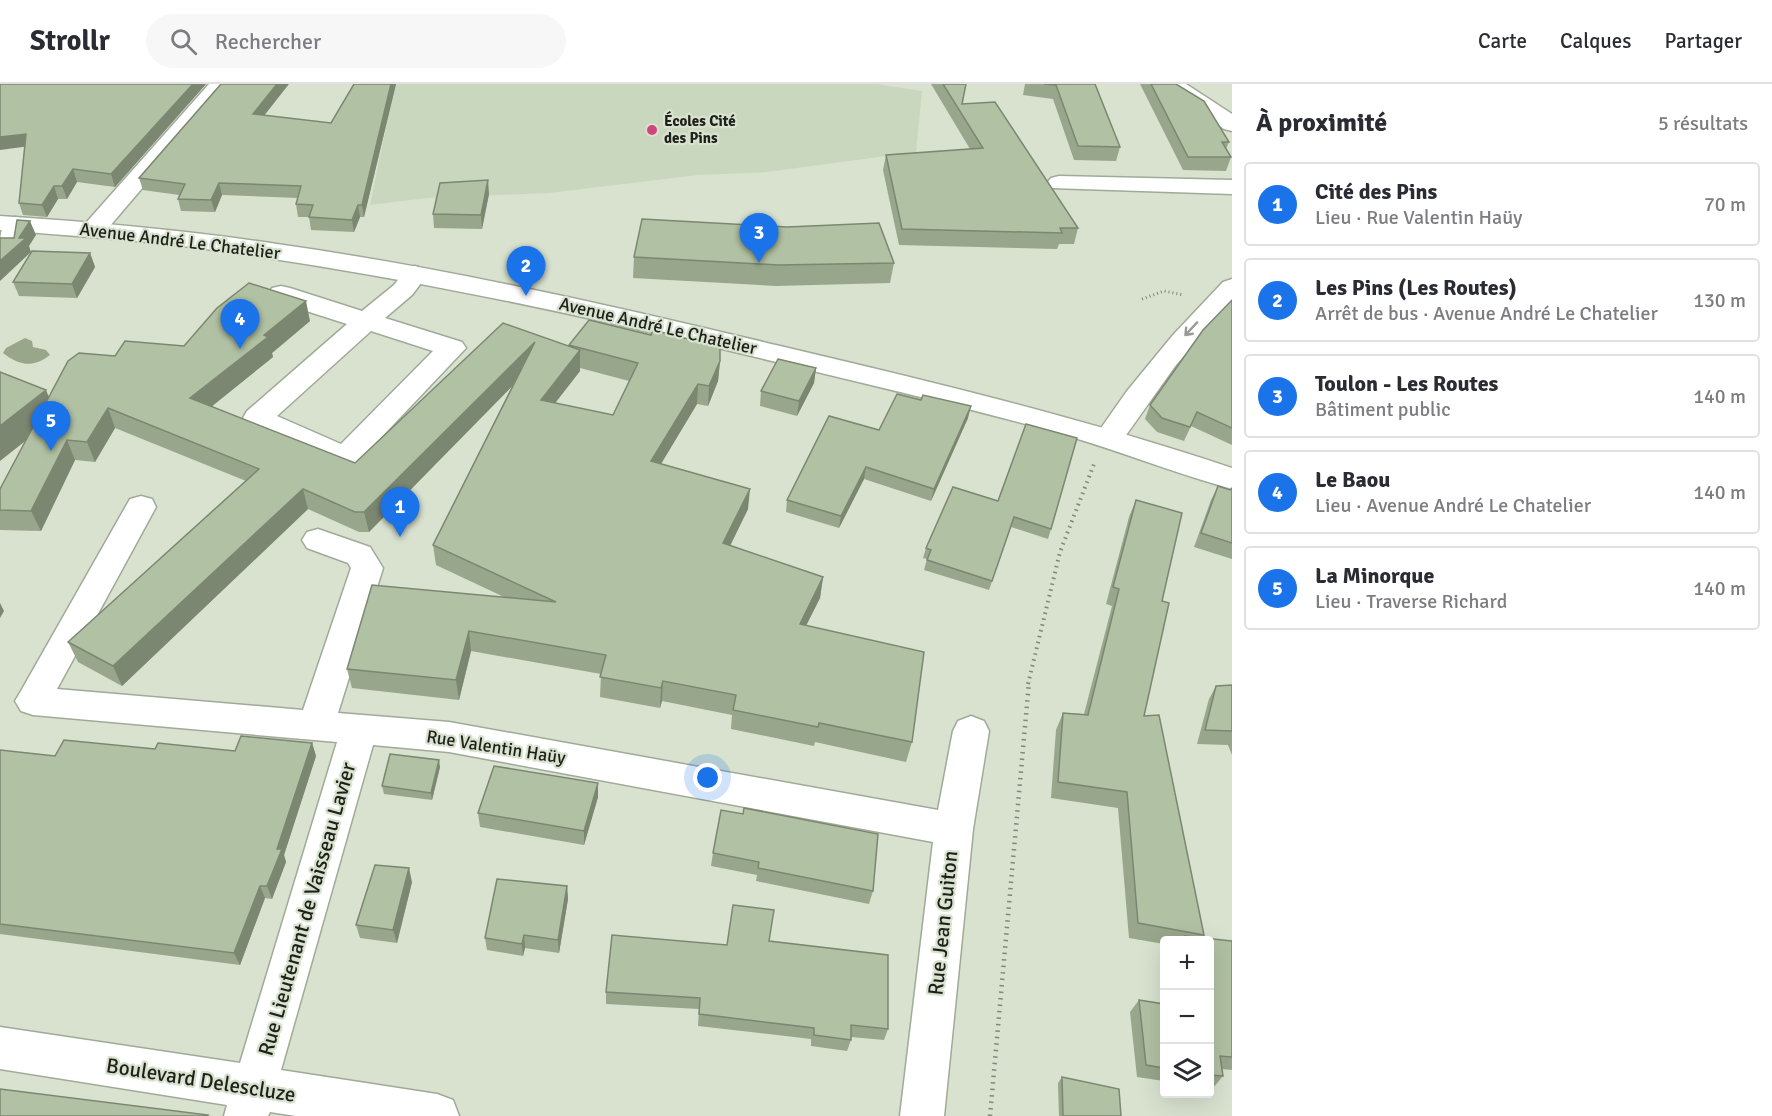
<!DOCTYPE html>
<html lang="fr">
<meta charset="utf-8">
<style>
body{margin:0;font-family:Signika,sans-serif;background:#f7f7f7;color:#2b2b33}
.controls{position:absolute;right:18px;bottom:18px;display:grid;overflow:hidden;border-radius:6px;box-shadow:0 6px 24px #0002}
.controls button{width:54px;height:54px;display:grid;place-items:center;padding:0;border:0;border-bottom:2px solid #e1e1e2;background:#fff;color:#2b2b33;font:30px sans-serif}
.you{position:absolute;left:708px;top:694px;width:21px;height:21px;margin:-15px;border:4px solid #fff;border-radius:50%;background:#1a73e8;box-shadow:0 0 0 9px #1a73e833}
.badge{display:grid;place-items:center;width:39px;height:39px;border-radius:50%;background:#1a73e8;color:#fff;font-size:20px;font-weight:700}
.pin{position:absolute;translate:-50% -50px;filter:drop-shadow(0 2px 3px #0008)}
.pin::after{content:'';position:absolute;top:32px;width:21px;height:18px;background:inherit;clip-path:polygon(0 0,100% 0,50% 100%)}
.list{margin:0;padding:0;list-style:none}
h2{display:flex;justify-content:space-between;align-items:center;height:78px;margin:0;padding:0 24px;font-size:26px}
h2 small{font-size:20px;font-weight:400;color:#7c7c81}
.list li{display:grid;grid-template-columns:39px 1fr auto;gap:18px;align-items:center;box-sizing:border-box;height:84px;margin:0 12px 12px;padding:0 12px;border:2px solid #e1e1e2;border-radius:6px}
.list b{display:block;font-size:22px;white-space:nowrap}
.list p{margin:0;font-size:20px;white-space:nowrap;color:#7c7c81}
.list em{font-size:20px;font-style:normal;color:#7c7c81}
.icon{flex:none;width:33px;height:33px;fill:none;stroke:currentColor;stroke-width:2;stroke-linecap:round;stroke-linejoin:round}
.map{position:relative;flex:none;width:1232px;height:1032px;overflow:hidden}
header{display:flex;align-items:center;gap:36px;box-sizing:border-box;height:84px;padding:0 30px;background:#fff;border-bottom:2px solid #e1e1e2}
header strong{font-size:28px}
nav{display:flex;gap:33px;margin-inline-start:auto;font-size:21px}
.search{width:420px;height:54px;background:#f7f7f7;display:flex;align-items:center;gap:15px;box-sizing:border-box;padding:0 21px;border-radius:33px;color:#7c7c81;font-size:22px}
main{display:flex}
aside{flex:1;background:#fff}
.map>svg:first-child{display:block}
.built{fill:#cad7bf}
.water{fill:#98a78a}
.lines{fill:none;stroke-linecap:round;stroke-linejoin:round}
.minor-casing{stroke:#a0aa98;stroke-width:3}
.major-casing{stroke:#a0aa98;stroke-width:3}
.path-far2{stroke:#81877a;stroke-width:3;stroke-dasharray:1 3;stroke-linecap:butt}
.path-far1{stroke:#81877a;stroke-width:4;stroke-dasharray:1.5 4.5;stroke-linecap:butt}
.path{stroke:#81877a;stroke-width:4.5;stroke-dasharray:1.5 5;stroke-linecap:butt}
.minor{fill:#fff;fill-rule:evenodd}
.major{fill:#fff;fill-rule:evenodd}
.wall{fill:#98a68c;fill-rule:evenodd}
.shaded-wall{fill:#7c8772}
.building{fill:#b1c1a3;stroke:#7c8772;stroke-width:1.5}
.oneway{stroke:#9a9b98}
.poi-dot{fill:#cf457d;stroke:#d8e2cf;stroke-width:2}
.labels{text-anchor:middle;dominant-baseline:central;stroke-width:4.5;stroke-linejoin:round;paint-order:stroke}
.far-poi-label{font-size:15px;font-weight:bold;fill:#1e211a;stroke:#d8e2cf;text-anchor:start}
.street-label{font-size:18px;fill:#1e211a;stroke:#d8e2cf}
.near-street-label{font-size:21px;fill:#1e211a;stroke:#d8e2cf}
</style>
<header>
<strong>Strollr</strong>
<div class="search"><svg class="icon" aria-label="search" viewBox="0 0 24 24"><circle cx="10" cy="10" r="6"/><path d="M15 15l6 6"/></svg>Rechercher</div>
<nav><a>Carte</a><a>Calques</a><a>Partager</a></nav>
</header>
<main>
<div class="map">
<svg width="1232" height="1032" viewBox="0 0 1232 1032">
<rect width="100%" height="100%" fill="#d8e2cf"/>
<path class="built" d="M380 0H877L922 7 916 68 767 88 698 91 549 109 427 114 370 121 393 10Z"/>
<path class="water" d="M25 254 32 257 33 263 46 266 50 271C33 284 20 282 3 269L6 264Z"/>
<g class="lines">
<g class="minor-casing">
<g id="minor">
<path d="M209 0H231L103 150 94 152 85 150 82 145 85 140Z"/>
<path d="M1059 92 1232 96V110L1051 104 1047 99 1051 94Z"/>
<path d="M15 133 24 135 27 140 9 165 0 167C0 152 0 137 15 133Z"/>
<path d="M415 182 424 185 428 190 412 211 385 234 462 258 466 264 356 380 345 383 334 380 247 341 243 334 247 327 347 240 272 216 268 210 272 204 281 202 290 204 362 227 394 201 406 185ZM371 247 433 267 341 360 277 332Z"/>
<path d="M1232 195V218L1176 281 1119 361 1109 364 1099 361 1094 354 1127 307 1173 251 1223 198Z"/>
<path d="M141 412 152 415 156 423 57 605 303 626 351 484 348 479 307 464 302 456 307 448 318 445 370 463 383 484 338 629 449 638 938 726 953 647 958 637 971 632 984 637 989 647 973 745 944 1032H900L933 758 449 668 373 661 281 986 437 1010 453 1016 459 1032H296L270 1028 268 1032H224L227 1021 0 985V943L240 979 337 658 33 631 21 627 15 617 21 607 130 415Z"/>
</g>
</g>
<g class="major-casing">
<g id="major">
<path d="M1161 0H1186L1232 30V47L1224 45 1165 4Z"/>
<path d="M0 132C93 138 185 146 277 160 446 184 614 222 780 262 933 298 1082 334 1232 384V405C1171 388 1112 364 1051 347 961 322 871 301 780 279 585 231 389 189 190 163 127 155 63 151 0 146Z"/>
</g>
</g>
<path class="path-far2" d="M1142 215 1164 207 1184 211"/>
<path class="path-far1" d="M1028 600 1060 468 1094 380"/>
<path class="path" d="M990 1032 1029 598"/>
<use href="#minor" class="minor"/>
<use href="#major" class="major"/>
</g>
<g class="wall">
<path d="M206 0 115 103 77 98 67 115H58L47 133 23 131 19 119Z"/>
<path d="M354 0H396L364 133H360L354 148 311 146 309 133H298L296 120 298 114 222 111 215 128 181 127 178 115 179 111 143 106 139 94 264 31 331 39Z"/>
<path d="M931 0H966L962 20 1078 144 1074 160H1059L1057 165 899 161 883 86 886 71 970 65Z"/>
<path d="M1025 0H1095L1120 63 1116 77 1074 76 1053 15 1023 11Z"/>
<path d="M1140 0H1176L1229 58 1226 65 1231 73 1226 87 1183 86Z"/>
<path d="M489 110 482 145 434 144 433 130Z"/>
<path d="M90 169 95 183 77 214 19 212 13 198Z"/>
<path d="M634 173 894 179 890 199 776 202 633 194Z"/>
<path d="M1232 216V361L1191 342 1184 357 1157 348 1145 335 1150 321Z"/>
<path d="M310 237 272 269 273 273 211 323 355 379 569 262V261L720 277 718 297 708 322 697 320 661 380 748 425 730 462 823 493 820 514 806 541 912 658 906 678 815 658 814 662 731 645 732 631 662 617 660 624 600 613 601 590 471 567 459 616 352 604 347 585 504 513 436 481 433 461 513 301 369 448H359L308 425 122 602 78 578 68 558 246 397 115 344 95 378 75 376 41 447 0 446V405L49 313 115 272 184 262ZM580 284 629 297 613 331 555 319 580 287Z"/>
<path d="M816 284 814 299 797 332 760 322 761 307Z"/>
<path d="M968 334 931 417 864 395 839 444 786 428 787 416 879 346Z"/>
<path d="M1218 402 1230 406 1232 404V475L1194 463 1211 416Z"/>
<path d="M953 403 1051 445 1048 455 1011 443 989 506 924 486 927 475 923 474 926 464Z"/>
<path d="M1136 416 1162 517 1144 632 1204 851 1202 854 1232 857V986L1222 985 1223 992 1213 1004 1209 1003V856H1164V860L1129 854 1118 724 1051 714 1056 646 1063 629 1084 630 1112 522 1106 520 1129 433Z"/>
<path d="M1232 601V671L1228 661 1197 660 1209 615 1216 602Z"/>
<path d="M312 659 316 672 284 771 286 778 272 815 265 814 240 881 0 850V666L55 672 155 665 235 667Z"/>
<path d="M440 683 432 716 384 710 382 702Z"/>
<path d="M598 713 584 761 480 743 478 729Z"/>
<path d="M721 726 873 807 869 820 756 797 757 791 711 782 713 769Z"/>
<path d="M412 798 397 859 360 854 356 841Z"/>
<path d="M567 802 568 815 559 869 525 864 523 872 487 866 485 854Z"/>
<path d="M769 857 888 945 884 956 851 953V956L847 967 811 962V955L698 942 699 925 606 920V908L727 861Z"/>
<path d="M1139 916 1164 920V997L1137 993 1130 928Z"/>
<path d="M1062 993 1121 1032H1059L1058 999Z"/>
</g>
<g class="shaded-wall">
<path d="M193 0H206L115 103 111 90Z"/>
<path d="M277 0H289L256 42 253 30Z"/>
<path d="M391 0H396L364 133 362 121Z"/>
<path d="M26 50 30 62 0 66V53Z"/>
<path d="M73 85 77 98 67 115 62 102Z"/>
<path d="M488 96 489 110 482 145 481 131Z"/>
<path d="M219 99 222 111 215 128 211 116Z"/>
<path d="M54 102 58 115 47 133 42 121Z"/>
<path d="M358 121 360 133 354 148 352 136Z"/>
<path d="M30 137 36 151 29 162 31 168 0 197V177L19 154Z"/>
<path d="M90 169 95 183 77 214 72 200Z"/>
<path d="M306 217 310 237 272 269 273 273 196 335 190 314 264 251Z"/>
<path d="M535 258 536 278 369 448 364 428Z"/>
<path d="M580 266V287L542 336 541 316Z"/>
<path d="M720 277 718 297 708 322 709 302Z"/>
<path d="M816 284 814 299 797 332 799 317Z"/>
<path d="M698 300 697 320 650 398 651 377Z"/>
<path d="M46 306 57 332 0 377V342Z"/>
<path d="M971 322 968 334 931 417 934 405Z"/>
<path d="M108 324 115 344 95 378 87 358Z"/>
<path d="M67 356 75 376 41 447 31 427Z"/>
<path d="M866 383 864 395 839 444 841 432Z"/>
<path d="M303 405 308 425 122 602 113 582Z"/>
<path d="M750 405 748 425 721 480 723 459Z"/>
<path d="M823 493 820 514 797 560 800 540Z"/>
<path d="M0 519 4 527 0 534Z"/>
<path d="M469 547 471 567 459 616 456 596Z"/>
<path d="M663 597 662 617 660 624 661 604Z"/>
<path d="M312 659 316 672 284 771 286 778 272 815 267 802 277 765Z"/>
<path d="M439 676 440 683 432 716 431 709Z"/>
<path d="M598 699V713L584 761V747Z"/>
<path d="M409 784 412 798 397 859 393 846Z"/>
<path d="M260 802 265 814 240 881 234 869Z"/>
<path d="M567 802 568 815 559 869 558 856Z"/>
<path d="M524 851 525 864 523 872 522 860Z"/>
</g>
<g class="building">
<path d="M0 0H193L111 90 73 85 62 102H54L42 121 19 119 26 50 0 53Z"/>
<path d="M221 0H277L253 30 331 39 354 0H391L362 121H358L352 136 309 133 313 121 296 120 301 102 219 99 211 116 178 115 185 100 139 94Z"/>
<path d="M943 0H966L962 20 995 18 1078 144H1060L1062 149 902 145 886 71 983 64Z"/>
<path d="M1044 0H1095L1120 63 1078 62 1056 1Z"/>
<path d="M1151 0H1176L1204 17 1229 58H1222L1231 73H1188Z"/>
<path d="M488 96 481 131 433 130 440 99Z"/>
<path d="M642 135 787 143 879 139 894 179 778 181 634 173Z"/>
<path d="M17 136 30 137 19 154H26L0 177V154H14Z"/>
<path d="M32 167 90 169 72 200 13 198Z"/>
<path d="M249 199 306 217 264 251 268 253 190 314 355 379 503 239 580 266 541 316 613 331 638 279 569 261 589 236 651 251 653 246 720 263V277L709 302 698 300 651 377 750 405 723 459 823 493 800 540 924 568 912 658 819 639 818 643 733 626 736 611 663 597 661 604 600 593 606 571 469 547 456 596 347 585 372 501 556 518 433 461 535 258 364 428H355L303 405 113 582 68 558 259 385 108 324 87 358 67 356 31 427 0 426V405L68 277 79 269 115 272 125 257 184 262 217 224Z"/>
<path d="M1232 216V344L1197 328 1190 343 1162 334 1150 321 1203 246Z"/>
<path d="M778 275 816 284 799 317 761 307Z"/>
<path d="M0 288 46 306 0 342Z"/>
<path d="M897 310 921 316 923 311 971 322 934 405 866 383 841 432 787 416 829 332 879 346Z"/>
<path d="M1026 340 1077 354 1051 445 1014 433 992 497 927 476 931 466 926 464 953 403 998 417Z"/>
<path d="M1218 402 1230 406 1232 404V459L1201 449Z"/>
<path d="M1136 416 1182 429 1162 517 1169 519 1144 632 1159 631 1204 851 1138 839 1127 708 1058 698 1063 629 1088 631 1119 505 1113 503Z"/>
<path d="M1232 601V647L1205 646 1216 602Z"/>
<path d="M241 652 312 659 277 765H282L267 802H260L234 869 0 840V666L55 672 64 656 155 665 158 659 235 667Z"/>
<path d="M390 670 439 676 431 709 382 702Z"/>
<path d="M494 682 598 699 584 747 478 729Z"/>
<path d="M744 724 878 750 873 807 758 784 759 778 713 769 721 726 743 730Z"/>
<path d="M375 781 409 784 393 846 356 841Z"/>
<path d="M497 795 567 802 558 856 524 851 522 860 485 854Z"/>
<path d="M733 821 774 826 769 857 888 871V945L851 941V956L814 951V944L699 930 700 914 606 908 612 851 727 861Z"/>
<path d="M1185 852 1232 857V973L1220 972 1223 992 1209 991V856H1186Z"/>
<path d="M1139 916 1164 920V984L1146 981Z"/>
<path d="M1062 993 1119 1005 1121 1032H1063Z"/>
<path d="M0 1005 208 1031 207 1032H0Z"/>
</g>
<defs><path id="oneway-shaft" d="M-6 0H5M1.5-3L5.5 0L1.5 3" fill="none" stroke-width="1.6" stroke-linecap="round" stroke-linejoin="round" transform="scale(1.5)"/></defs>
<use class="oneway" href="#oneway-shaft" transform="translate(1191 245) rotate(133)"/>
<circle class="poi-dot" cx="652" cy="46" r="6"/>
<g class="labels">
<g class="far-poi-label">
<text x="664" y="37">Écoles Cité<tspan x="664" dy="17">des Pins</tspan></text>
</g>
<g class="street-label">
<text transform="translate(180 157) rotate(7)">Avenue André Le Chatelier</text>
<text transform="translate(658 242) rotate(13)">Avenue André Le Chatelier</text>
<text transform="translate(496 663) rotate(9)">Rue Valentin Haüy</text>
</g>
<g class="near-street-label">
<text transform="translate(307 825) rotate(-74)">Rue Lieutenant de Vaisseau Lavier</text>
<text transform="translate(943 839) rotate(-84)">Rue Jean Guiton</text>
<text transform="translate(201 996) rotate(9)">Boulevard Delescluze</text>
</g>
</g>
</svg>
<div class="controls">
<button>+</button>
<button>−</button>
<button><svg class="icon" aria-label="layers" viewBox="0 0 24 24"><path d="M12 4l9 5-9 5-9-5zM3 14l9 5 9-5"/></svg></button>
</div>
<div class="you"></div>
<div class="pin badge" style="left:400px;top:453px">1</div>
<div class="pin badge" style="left:526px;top:212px">2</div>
<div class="pin badge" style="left:759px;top:179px">3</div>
<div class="pin badge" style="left:240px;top:265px">4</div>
<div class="pin badge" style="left:51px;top:367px">5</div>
</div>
<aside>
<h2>À proximité<small>5 résultats</small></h2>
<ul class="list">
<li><span class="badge">1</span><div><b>Cité des Pins</b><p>Lieu · Rue Valentin Haüy</p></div><em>70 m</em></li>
<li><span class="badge">2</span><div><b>Les Pins (Les Routes)</b><p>Arrêt de bus · Avenue André Le Chatelier</p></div><em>130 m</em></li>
<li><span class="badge">3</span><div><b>Toulon - Les Routes</b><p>Bâtiment public</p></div><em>140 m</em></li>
<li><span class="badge">4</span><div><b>Le Baou</b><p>Lieu · Avenue André Le Chatelier</p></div><em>140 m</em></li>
<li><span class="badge">5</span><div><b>La Minorque</b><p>Lieu · Traverse Richard</p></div><em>140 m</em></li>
</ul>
</aside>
</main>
